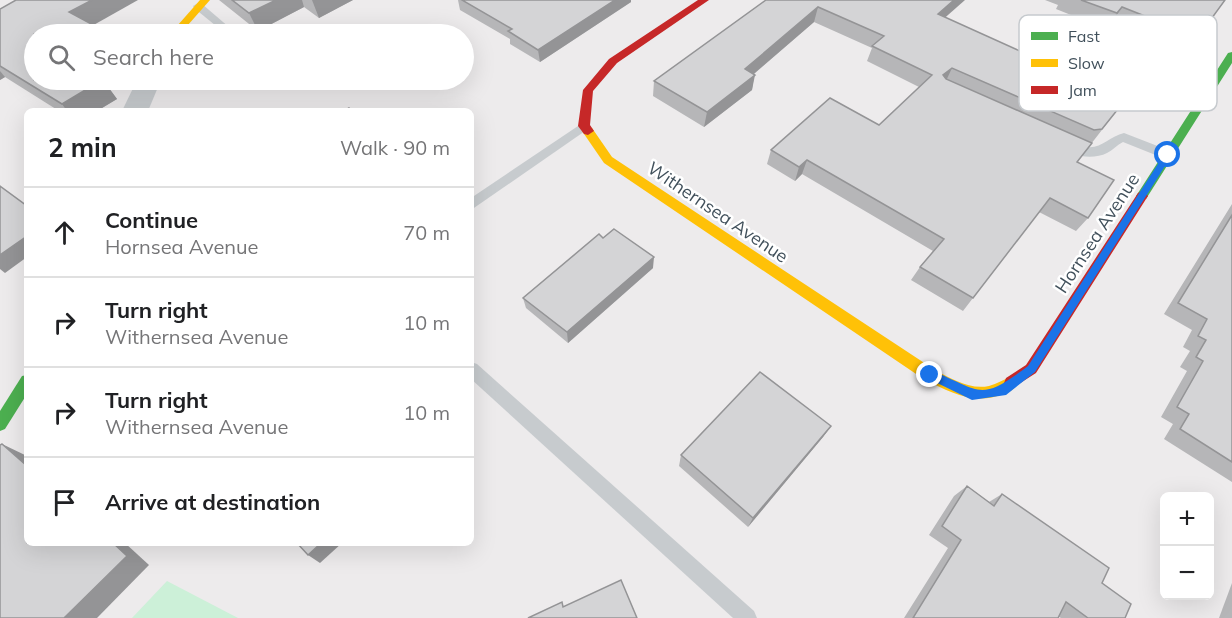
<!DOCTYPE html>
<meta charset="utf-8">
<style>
body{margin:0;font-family:Mulish,sans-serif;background:#f2f2f2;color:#202124}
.controls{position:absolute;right:18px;bottom:18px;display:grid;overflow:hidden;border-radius:9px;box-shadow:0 6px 24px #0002}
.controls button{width:54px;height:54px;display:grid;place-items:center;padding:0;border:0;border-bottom:2px solid #e0e0e0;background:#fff;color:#202124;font:30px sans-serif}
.stop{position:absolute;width:18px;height:18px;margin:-14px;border:4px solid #1a73e8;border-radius:50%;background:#fff}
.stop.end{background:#1a73e8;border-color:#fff;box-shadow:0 2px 6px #0008}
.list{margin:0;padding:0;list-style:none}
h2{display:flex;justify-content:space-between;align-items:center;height:78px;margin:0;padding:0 24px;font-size:26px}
h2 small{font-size:20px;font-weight:400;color:#757577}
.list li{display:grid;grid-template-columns:39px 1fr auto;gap:18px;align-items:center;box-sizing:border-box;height:90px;padding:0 24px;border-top:2px solid #e0e0e0}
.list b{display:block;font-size:22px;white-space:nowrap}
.list p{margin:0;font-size:20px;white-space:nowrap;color:#757577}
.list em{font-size:20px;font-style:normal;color:#757577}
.icon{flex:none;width:33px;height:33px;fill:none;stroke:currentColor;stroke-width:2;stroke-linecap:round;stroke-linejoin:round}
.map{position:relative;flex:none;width:1232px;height:618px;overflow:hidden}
.search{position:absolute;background:#fff;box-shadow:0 6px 24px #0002;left:24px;top:24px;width:450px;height:66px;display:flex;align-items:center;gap:15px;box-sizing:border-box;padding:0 21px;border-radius:33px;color:#757577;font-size:22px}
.panel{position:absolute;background:#fff;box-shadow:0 6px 24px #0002;left:24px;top:108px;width:450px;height:438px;border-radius:9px}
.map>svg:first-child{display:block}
.green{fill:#ccf0d8}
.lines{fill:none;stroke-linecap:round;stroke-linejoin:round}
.lane{fill:#c7cbce;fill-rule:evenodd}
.street{fill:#c7cbce;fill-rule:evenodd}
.fast{fill:#4caf50;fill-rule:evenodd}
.slow{fill:#ffc107;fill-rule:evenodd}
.jam{fill:#c62828;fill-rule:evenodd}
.wall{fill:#b6b6b8}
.shaded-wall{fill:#949496}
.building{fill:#d4d4d6;stroke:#949496;stroke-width:1.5}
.route{fill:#1a73e8}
.labels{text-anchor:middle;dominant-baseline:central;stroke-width:5;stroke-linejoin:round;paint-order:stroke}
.street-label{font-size:18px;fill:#41505b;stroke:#fff}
.key{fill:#fff;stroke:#c6cace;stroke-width:1.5}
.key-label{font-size:16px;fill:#41505b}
</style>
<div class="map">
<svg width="1232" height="618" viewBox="0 0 1232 618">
<rect width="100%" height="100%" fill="#edebec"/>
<path class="green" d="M167 581 238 618H132Z"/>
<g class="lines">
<g class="lane">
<path d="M198 3 202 4 237 34H226L194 8 193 6Z"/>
<path d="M360 25 364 26V30L356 34H343Z"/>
<path d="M584 122 590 126 588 129 471 210V198Z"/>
<path d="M1124 133 1173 152 1174 155 1168 160 1123 142C1117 145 1113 150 1107 153 1093 160 1070 157 1061 145L1067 141C1074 143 1080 146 1087 147 1101 149 1110 136 1124 133Z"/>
<path d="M471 362 477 364 754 611 757 618H733L471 379Z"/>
</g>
<path class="street" d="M137 80H161L148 111H122Z"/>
<g class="fast">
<path d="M1232 52V63L1146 199H1138L1136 196 1138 193 1228 53Z"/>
<path d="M27 375V394L5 429 0 431V411L22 376Z"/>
</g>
<g class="slow">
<path d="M200 0H210L180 34H170Z"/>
<path d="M588 127 592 128 612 157 935 370C952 379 970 390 989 386 997 384 1004 379 1011 377L1016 378 1018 383C1015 389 1010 392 1003 394 975 406 950 392 925 380L604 163 582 131Z"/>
</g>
<g class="jam">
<path d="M698 0H709L617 63 593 91 590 125 594 131 588 135 584 134 578 126 583 90 609 59Z"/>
<path d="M1142 191 1146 193 1148 196 1146 199 1036 373 1011 389 1006 388 1004 383 1006 378 1026 365 1138 193Z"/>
</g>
</g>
<g class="wall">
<path d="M219 0H353L319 18 304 7 258 31Z"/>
<path d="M458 0H631V2L540 62 510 44V39L460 10Z"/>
<path d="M766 0 945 18 1126 99 1077 162 1088 218 1076 231 1039 212 963 311 911 280 920 267 933 251 802 174 795 181 767 164 771 150 879 125 919 87 867 61 872 48 814 22 754 74 752 90 704 127 653 96 654 81Z"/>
<path d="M1045 0H1225L1185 52 1112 22 1106 29 1056 9 1058 5Z"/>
<path d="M0 9 93 26 103 80 117 99 97 111H59L5 77 0 80Z"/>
<path d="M1232 204V482L1164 439 1173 424 1161 417 1187 371 1180 367 1190 351 1183 347 1192 330 1164 314Z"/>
<path d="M603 238 653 268 568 343 526 308 523 298Z"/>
<path d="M831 426 823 437 748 527 679 466 681 455Z"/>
<path d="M967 486 989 502 1002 494 1102 583 1125 618H1061L1059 617 1058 618H904L948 548 929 535 954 496Z"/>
<path d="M1232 583V618H1219Z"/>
</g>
<g class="shaded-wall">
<path d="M92 0H138L83 31 69 12Z"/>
<path d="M276 0H302L304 7 258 31 249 13Z"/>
<path d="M312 0H353L319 18Z"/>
<path d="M615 0H631V2L540 62 538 50Z"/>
<path d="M954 0H965L931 30 938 14Z"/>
<path d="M818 7 814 22 742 84 745 69Z"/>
<path d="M1122 7 1112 22 1106 29 1117 13Z"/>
<path d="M952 68 945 83 943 75Z"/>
<path d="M0 71 5 77 0 80Z"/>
<path d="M755 75 752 90 704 127 707 112Z"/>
<path d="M90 80H104H103L117 99 97 111H67L62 104Z"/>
<path d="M807 160 802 174 795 181 799 167Z"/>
<path d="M27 236V257L5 273 0 269V255Z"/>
<path d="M654 257 653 268 568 343 567 332Z"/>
<path d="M831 426 823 437 748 527 753 518Z"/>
<path d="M2 444 27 456V466Z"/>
<path d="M113 543H125L149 565 97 618H64Z"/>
<path d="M321 543H342L320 563 308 555Z"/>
</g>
<g class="building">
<path d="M16 0H92L69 12 110 34H34V80H102L62 104 0 66V9Z"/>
<path d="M232 0H276L249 13Z"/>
<path d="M462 0H615L538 50 508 31 512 29Z"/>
<path d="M766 0H954L938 14 1126 99 1102 129 1094 130 952 68 943 75 946 79 1092 143 1077 162 1114 180 1088 218 1050 198 973 298 920 267 944 239 807 160 799 167 771 150 830 98 879 125 932 75 872 46 884 36 818 7 745 69 755 75 707 112 654 81Z"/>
<path d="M1081 0H1225L1198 37 1122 7 1117 13Z"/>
<path d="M349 108 353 111H344Z"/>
<path d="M0 186 27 206V236L0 255Z"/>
<path d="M1232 215V462L1180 429 1189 414 1177 407 1203 361 1196 357 1206 340 1198 336 1207 319 1178 303Z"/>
<path d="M614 229 654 257 567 332 523 298 599 234 603 238Z"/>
<path d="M760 372 831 426 753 518 681 455Z"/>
<path d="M2 444 27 466V543H113L127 556 64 618H0V445Z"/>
<path d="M967 486 994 506 1002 494 1109 568 1102 583 1131 604 1125 618H1088L1066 602 1058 618H913L961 540 942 526Z"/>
<path d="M297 543H321L308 555Z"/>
<path d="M621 580 637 618H528L562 602 563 607Z"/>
</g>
<path class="route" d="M1165 153 1172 155 1035 372 1006 395 972 400 927 378V371L930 370C981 390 978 404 1028 366Z"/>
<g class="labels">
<g class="street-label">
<text transform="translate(718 212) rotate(34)">Withernsea Avenue</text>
<text transform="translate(1097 233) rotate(-57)">Hornsea Avenue</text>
</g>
</g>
<rect x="1019" y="15" width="198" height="96" rx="9" class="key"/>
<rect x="1031" y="32" width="27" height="8" fill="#4caf50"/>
<rect x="1031" y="59" width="27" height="8" fill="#ffc107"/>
<rect x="1031" y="86" width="27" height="8" fill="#c62828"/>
<g class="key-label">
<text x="1068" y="42">Fast</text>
<text x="1068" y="69">Slow</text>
<text x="1068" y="96">Jam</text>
</g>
</svg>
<div class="controls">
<button>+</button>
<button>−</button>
</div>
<div class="stop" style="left:1168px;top:155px"></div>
<div class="stop end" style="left:930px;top:375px"></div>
<div class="search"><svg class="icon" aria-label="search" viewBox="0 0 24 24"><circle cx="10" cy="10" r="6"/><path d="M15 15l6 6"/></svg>Search here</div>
<section class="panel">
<h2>2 min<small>Walk · 90 m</small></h2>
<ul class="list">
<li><svg class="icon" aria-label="ahead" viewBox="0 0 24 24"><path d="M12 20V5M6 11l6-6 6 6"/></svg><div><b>Continue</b><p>Hornsea Avenue</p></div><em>70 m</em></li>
<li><svg class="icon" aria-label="right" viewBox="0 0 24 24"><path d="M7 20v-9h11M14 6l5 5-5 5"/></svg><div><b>Turn right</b><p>Withernsea Avenue</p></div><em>10 m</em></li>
<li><svg class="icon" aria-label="right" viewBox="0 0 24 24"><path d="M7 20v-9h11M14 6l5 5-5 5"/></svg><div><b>Turn right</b><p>Withernsea Avenue</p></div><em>10 m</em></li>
<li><svg class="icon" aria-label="arrive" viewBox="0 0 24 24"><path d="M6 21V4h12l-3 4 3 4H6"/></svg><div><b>Arrive at destination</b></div></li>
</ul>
</section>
</div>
